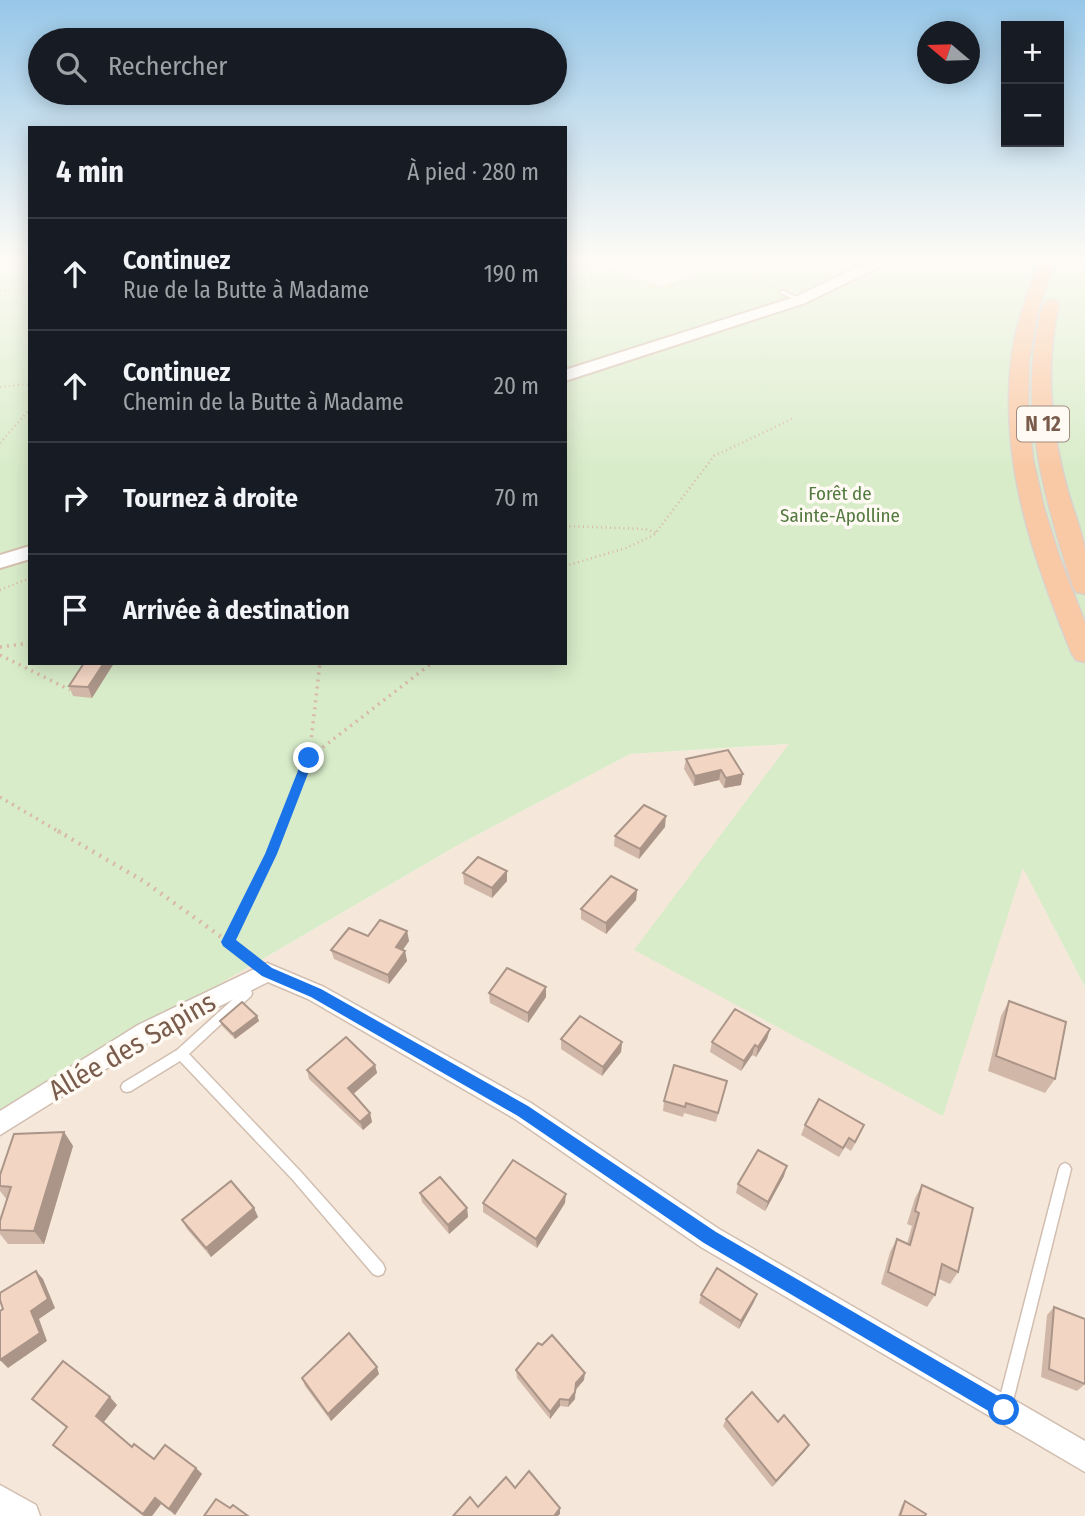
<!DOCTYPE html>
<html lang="fr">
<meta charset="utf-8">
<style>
body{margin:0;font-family:"Fira Sans Condensed",sans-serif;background:#20242c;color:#f1f3f6}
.controls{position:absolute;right:21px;top:21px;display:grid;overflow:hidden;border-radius:0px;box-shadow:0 4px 18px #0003}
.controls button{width:63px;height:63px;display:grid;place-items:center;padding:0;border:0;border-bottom:2px solid #363941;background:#171b24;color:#f1f3f6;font:35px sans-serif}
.compass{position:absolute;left:917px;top:21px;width:63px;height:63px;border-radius:50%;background:#171b24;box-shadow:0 4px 18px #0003;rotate:289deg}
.stop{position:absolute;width:21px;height:21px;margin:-16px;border:5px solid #1a73e8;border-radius:50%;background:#fff}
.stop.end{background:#1a73e8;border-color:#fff;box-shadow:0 2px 7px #0008}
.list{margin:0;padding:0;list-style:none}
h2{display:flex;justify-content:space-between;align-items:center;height:91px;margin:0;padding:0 28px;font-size:30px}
h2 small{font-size:23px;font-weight:400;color:#9ea1a6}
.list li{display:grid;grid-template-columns:46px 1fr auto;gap:21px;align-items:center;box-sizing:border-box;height:112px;padding:0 28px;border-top:2px solid #363941}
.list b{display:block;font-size:26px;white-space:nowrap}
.list p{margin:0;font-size:23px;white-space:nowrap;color:#9ea1a6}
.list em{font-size:23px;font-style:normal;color:#9ea1a6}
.icon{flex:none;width:38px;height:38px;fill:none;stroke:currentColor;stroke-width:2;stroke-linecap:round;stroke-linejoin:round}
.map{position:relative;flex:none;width:1085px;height:1516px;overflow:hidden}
.search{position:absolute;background:#171b24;box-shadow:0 4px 18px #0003;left:28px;top:28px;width:539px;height:77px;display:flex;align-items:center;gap:18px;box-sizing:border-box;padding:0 24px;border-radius:38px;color:#9ea1a6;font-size:26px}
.panel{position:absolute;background:#171b24;box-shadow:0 4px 18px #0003;left:28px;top:126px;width:539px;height:539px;border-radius:0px}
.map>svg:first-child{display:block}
.residential{fill:#f5e8da}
.green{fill:#d8ecc9}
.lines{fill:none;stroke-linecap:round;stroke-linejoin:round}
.service-casing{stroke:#d1beb0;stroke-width:3}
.minor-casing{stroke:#d1beb0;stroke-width:3}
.secondary-casing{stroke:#d6c0b0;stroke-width:4}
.trunk-casing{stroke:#dad1cd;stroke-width:3}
.path-far3{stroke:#d9b8a5;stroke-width:2;stroke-dasharray:1 3.5;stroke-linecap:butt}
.path-far2{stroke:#d9b8a5;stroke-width:2.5;stroke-dasharray:1 3.5;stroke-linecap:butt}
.path-far1{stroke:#d9b8a5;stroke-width:3.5;stroke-dasharray:2 5;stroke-linecap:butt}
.path{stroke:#d9b8a5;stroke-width:4.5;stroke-dasharray:2 6;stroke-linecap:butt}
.service{fill:#fff;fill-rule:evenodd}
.minor{fill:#fff;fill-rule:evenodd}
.secondary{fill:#fff;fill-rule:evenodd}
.trunk{fill:#f9c8a4;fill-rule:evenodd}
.wall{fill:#d1b7a8}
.shaded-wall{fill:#aa9588}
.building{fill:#f3d5c3;stroke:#aa9588;stroke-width:2}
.route{fill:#1a73e8}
.labels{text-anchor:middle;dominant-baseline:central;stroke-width:7;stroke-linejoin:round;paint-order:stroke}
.far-park-label{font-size:19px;fill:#537a41;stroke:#fffaf3}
.shield{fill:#fffaf3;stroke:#a28b7f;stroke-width:2}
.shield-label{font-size:21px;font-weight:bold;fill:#7a5c4d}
.near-street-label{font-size:28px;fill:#7a5c4d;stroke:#fffaf3}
</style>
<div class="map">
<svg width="1085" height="1516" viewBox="0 0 1085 1516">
<rect width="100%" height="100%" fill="#fdf6ec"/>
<path class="residential" d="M790 744 1023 867 1085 987V1516H0V1112L458 845 630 754Z"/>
<path class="green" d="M0 259H30V663H565V259H618L608 267 664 287 711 265 693 259H1085V987L1023 868 943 1116 634 950 789 744 630 754 458 845 0 1112Z"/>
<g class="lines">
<g class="service-casing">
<g id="service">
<path d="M780 291H784L802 300 798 301 780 293Z"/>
<path d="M242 981C247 982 250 988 252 993L251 996 189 1054 301 1172 383 1264 385 1269 383 1274 378 1276 373 1274 293 1180 180 1061 131 1091 127 1092 123 1091 121 1087 123 1083 177 1050 241 992 237 985 238 982Z"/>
<path d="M1065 1163 1069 1165 1071 1169 1012 1405 1010 1410 1005 1412 1000 1410 998 1405 1059 1169 1061 1165Z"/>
</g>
</g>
<g class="minor-casing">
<g id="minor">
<path d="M267 963 324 987 531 1103 719 1229 1085 1441V1472L701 1247 515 1119 308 999 268 982 154 1039 0 1135V1111L138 1025Z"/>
<path d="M0 1485 36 1505 40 1516H0Z"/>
</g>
</g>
<g class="secondary-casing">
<g id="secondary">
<path d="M876 259H895L805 303 565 381V370L795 297Z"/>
<path d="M30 546V559L0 568V555Z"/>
</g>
</g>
<g class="trunk-casing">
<g id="trunk">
<path d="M1040 259H1056L1038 310 1029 361 1028 410 1033 459 1044 508 1059 556 1085 623V662L1076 660 1072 654C1034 560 1000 465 1011 362 1015 326 1028 293 1040 259Z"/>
<path d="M1051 299 1059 304C1045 365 1050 424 1066 484 1071 506 1082 529 1085 551 1085 565 1085 580 1085 594L1076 592 1073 587C1043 493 1016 402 1043 304Z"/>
</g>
</g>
<g class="path-far3">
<path d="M580 259 595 264"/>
<path d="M738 259 755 279 774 288"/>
<path d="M565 262 607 267"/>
<path d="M0 291 30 287"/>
<path d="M565 293 590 281 597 266"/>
<path d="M0 387 30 384"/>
</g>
<g class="path-far2">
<path d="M0 443 30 409"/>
<path d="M565 526 645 529 657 533"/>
<path d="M565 566 626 548 654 535 714 456 794 418"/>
<path d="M0 590 30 578"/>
</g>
<g class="path-far1">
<path d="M0 647 30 643"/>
<path d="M0 655 70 690"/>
<path d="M309 758 320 663"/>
<path d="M0 797 61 833"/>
<path d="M279 833 309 758 432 663"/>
</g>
<g class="path">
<path d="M58 831 145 882 252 959"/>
<path d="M228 942 280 831"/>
</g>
<use href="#service" class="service"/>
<use href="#minor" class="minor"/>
<use href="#secondary" class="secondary"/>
<use href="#trunk" class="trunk"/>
</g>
<g class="wall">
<path d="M84 663H114L92 698 73 696 69 686Z"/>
<path d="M728 750 741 785 724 788 719 780 694 786 684 769 686 759Z"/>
<path d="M665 827 639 859 614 846 615 836Z"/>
<path d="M463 873 507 881 492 898 464 884Z"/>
<path d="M637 890 636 900 606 934 581 919V909Z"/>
<path d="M407 931 409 941 402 950 405 951 407 961 389 984 334 959 331 950 368 936Z"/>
<path d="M489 993 546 997 528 1023 490 1003Z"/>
<path d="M1009 1001 1055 1079 1045 1093 988 1071 1001 1016Z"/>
<path d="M257 1016 259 1021 235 1039 222 1026 220 1021Z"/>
<path d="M770 1029 767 1039 756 1057 752 1055 741 1071 710 1052 712 1042Z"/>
<path d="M561 1039 622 1042 621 1052 602 1076 561 1049Z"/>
<path d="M375 1065 377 1073 353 1094 370 1113 372 1122 363 1130 309 1079 307 1070Z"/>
<path d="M727 1081 716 1122 684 1113 683 1117 663 1111 664 1101Z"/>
<path d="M805 1125 860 1134 851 1151 845 1147 839 1157 801 1135Z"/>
<path d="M64 1132 73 1146 44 1244H8L0 1234V1221L7 1200 0 1191V1175Z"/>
<path d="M784 1176 765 1211 736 1193 738 1184Z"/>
<path d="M922 1185 958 1272 950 1284 939 1279 935 1295 927 1307 881 1284 890 1252 897 1239 907 1244 912 1226 907 1224 915 1198Z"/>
<path d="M420 1193 467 1208 468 1217 449 1234 422 1202Z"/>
<path d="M483 1203H565L537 1248 483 1212Z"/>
<path d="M254 1208 258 1217 211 1257 187 1229 182 1220Z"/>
<path d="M701 1295 754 1302 739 1329 699 1303Z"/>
<path d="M1054 1307 1085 1319V1384L1077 1391 1041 1377 1047 1315Z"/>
<path d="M516 1370 584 1380 576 1390 575 1399 568 1407 560 1406 550 1419 517 1378Z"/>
<path d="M379 1374 331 1421 305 1386 302 1378Z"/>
<path d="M32 1399 117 1405 103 1423 132 1447 154 1459 196 1468 202 1474 175 1515 161 1504 152 1516H143L53 1445 67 1428Z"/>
<path d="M726 1419 778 1422 809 1445 805 1451 772 1487 723 1426Z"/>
<path d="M905 1501 925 1516H898L902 1505Z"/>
</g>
<g class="shaded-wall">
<path d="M104 663H114L92 698 88 687Z"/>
<path d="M721 770 719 780 694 786 695 776Z"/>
<path d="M743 774 741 785 724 788 726 778Z"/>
<path d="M666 816 665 827 639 859 640 849Z"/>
<path d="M507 871V881L492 898V888Z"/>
<path d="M637 890 636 900 606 934V923Z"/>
<path d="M407 931 409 941 398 957 396 947Z"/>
<path d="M405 951 407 961 389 984 388 975Z"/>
<path d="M546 987V997L528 1023V1013Z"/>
<path d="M257 1016 259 1021 235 1039 233 1034Z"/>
<path d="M770 1029 767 1039 756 1057 758 1047Z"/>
<path d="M622 1042 621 1052 602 1076 603 1067Z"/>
<path d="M755 1045 752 1055 741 1071 744 1061Z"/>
<path d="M375 1065 377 1073 350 1097 348 1088Z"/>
<path d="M370 1113 372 1122 363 1130 360 1122Z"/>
<path d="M64 1132 73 1146 44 1244 34 1231Z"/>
<path d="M787 1166 784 1176 765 1211 768 1202Z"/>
<path d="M566 1194 565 1203 537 1248 536 1239Z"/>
<path d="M254 1208 258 1217 211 1257 206 1248Z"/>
<path d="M467 1208 468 1217 449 1234 448 1225Z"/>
<path d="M36 1271 43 1279 55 1308 39 1319 47 1341 8 1368 0 1360 31 1311Z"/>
<path d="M757 1294 754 1302 739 1329 741 1321Z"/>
<path d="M377 1367 379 1374 331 1421 328 1414Z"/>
<path d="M585 1373 584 1380 575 1390 576 1383Z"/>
<path d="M575 1392V1399L568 1407 569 1400Z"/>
<path d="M110 1397 117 1405 103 1423 96 1416Z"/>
<path d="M560 1399V1406L550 1419V1412Z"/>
<path d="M809 1445 805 1451 772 1487 776 1481Z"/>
<path d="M196 1468 202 1474 175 1515 169 1509Z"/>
<path d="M155 1498 161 1504 152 1516H144L143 1514Z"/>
<path d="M560 1508V1514L558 1516H554Z"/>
</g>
<g class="building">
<path d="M84 663H104L88 687 69 686Z"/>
<path d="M728 750 743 774 726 778 721 770 695 776 686 759Z"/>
<path d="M644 805 666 816 640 849 615 836Z"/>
<path d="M478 857 507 871 492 888 463 873Z"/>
<path d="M611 876 637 890 606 923 581 909Z"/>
<path d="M380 920 407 931 396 947 405 951 388 975 331 950 349 928 368 936Z"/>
<path d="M507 968 546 987 528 1013 489 993Z"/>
<path d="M1009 1001 1066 1022 1055 1079 996 1056Z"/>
<path d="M242 1002 257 1016 233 1034 220 1021Z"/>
<path d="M735 1009 770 1029 758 1047 755 1045 744 1061 712 1042Z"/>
<path d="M580 1016 622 1042 603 1067 561 1039Z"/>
<path d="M346 1037 375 1065 348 1088 370 1113 360 1122 307 1070Z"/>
<path d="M674 1065 727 1081 718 1113 686 1103 685 1107 664 1101Z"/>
<path d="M819 1099 864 1125 855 1142 849 1138 843 1148 805 1125Z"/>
<path d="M64 1132 34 1231 0 1230V1221L11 1187 0 1186V1175L14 1134Z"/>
<path d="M758 1150 787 1166 768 1202 738 1184Z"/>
<path d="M513 1160 566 1194 536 1239 483 1203Z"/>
<path d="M440 1177 467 1208 448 1225 420 1193Z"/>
<path d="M231 1181 254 1208 206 1248 182 1220Z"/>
<path d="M922 1185 973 1208 958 1272 942 1264 935 1295 888 1272 897 1239 910 1245 919 1213 915 1211Z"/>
<path d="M717 1268 757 1294 741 1321 701 1295Z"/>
<path d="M36 1271 48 1299 31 1311 40 1333 0 1360V1311L3 1309 0 1300V1293Z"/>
<path d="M1054 1307 1085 1319V1384L1049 1369Z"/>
<path d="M349 1333 377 1367 328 1414 302 1378Z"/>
<path d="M552 1335 585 1373 576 1383 575 1392 569 1400 560 1399 550 1412 516 1370 538 1343 542 1345Z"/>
<path d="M63 1361 110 1397 96 1416 132 1447 134 1444 154 1459 165 1445 196 1468 169 1509 155 1498 143 1514 53 1445 67 1427 32 1399Z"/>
<path d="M752 1392 778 1422 784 1415 809 1445 776 1481 726 1419Z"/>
<path d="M529 1471 560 1508 554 1516H453L470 1497 478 1507 506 1477 515 1488Z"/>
<path d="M216 1499 230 1508 233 1505 248 1516H204Z"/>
<path d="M905 1501 926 1514 925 1516H900Z"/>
</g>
<linearGradient id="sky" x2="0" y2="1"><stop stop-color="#97c7e8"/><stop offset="0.55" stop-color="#fefbf6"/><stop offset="1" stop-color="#fefbf6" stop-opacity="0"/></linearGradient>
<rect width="1085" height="471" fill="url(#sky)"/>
<path class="route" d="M309 754 314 758 277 854 236 940 272 968 321 989 528 1106 716 1232 1010 1403 1013 1410 1010 1416 1004 1419 997 1416 704 1243 518 1116 311 997 262 976 223 946 221 942 265 854 303 758Z"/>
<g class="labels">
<g class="far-park-label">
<text x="840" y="493">Forêt de<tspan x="840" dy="22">Sainte-Apolline</tspan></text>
</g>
<rect class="shield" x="1017" y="406.5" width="52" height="35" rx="5"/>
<g class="shield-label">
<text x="1043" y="424">N 12</text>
</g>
<g class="near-street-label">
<text transform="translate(132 1046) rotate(-30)">Allée des Sapins</text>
</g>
</g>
</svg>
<div class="controls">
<button>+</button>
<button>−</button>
</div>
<svg class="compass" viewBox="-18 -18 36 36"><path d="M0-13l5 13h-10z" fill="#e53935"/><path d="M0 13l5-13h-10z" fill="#9ea1a6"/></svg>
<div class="stop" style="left:1004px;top:1410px"></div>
<div class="stop end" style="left:309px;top:758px"></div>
<div class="search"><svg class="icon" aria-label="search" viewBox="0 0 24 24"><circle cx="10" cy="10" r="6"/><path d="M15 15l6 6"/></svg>Rechercher</div>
<section class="panel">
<h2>4 min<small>À pied · 280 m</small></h2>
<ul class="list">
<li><svg class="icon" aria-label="ahead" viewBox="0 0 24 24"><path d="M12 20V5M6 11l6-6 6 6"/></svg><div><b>Continuez</b><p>Rue de la Butte à Madame</p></div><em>190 m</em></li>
<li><svg class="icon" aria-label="ahead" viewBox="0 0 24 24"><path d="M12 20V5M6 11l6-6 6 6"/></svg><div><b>Continuez</b><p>Chemin de la Butte à Madame</p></div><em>20 m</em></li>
<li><svg class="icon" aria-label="right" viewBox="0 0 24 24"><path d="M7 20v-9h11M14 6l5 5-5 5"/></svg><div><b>Tournez à droite</b></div><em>70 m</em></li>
<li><svg class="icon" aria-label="arrive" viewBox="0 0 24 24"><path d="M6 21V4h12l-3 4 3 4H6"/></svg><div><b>Arrivée à destination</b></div></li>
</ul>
</section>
</div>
